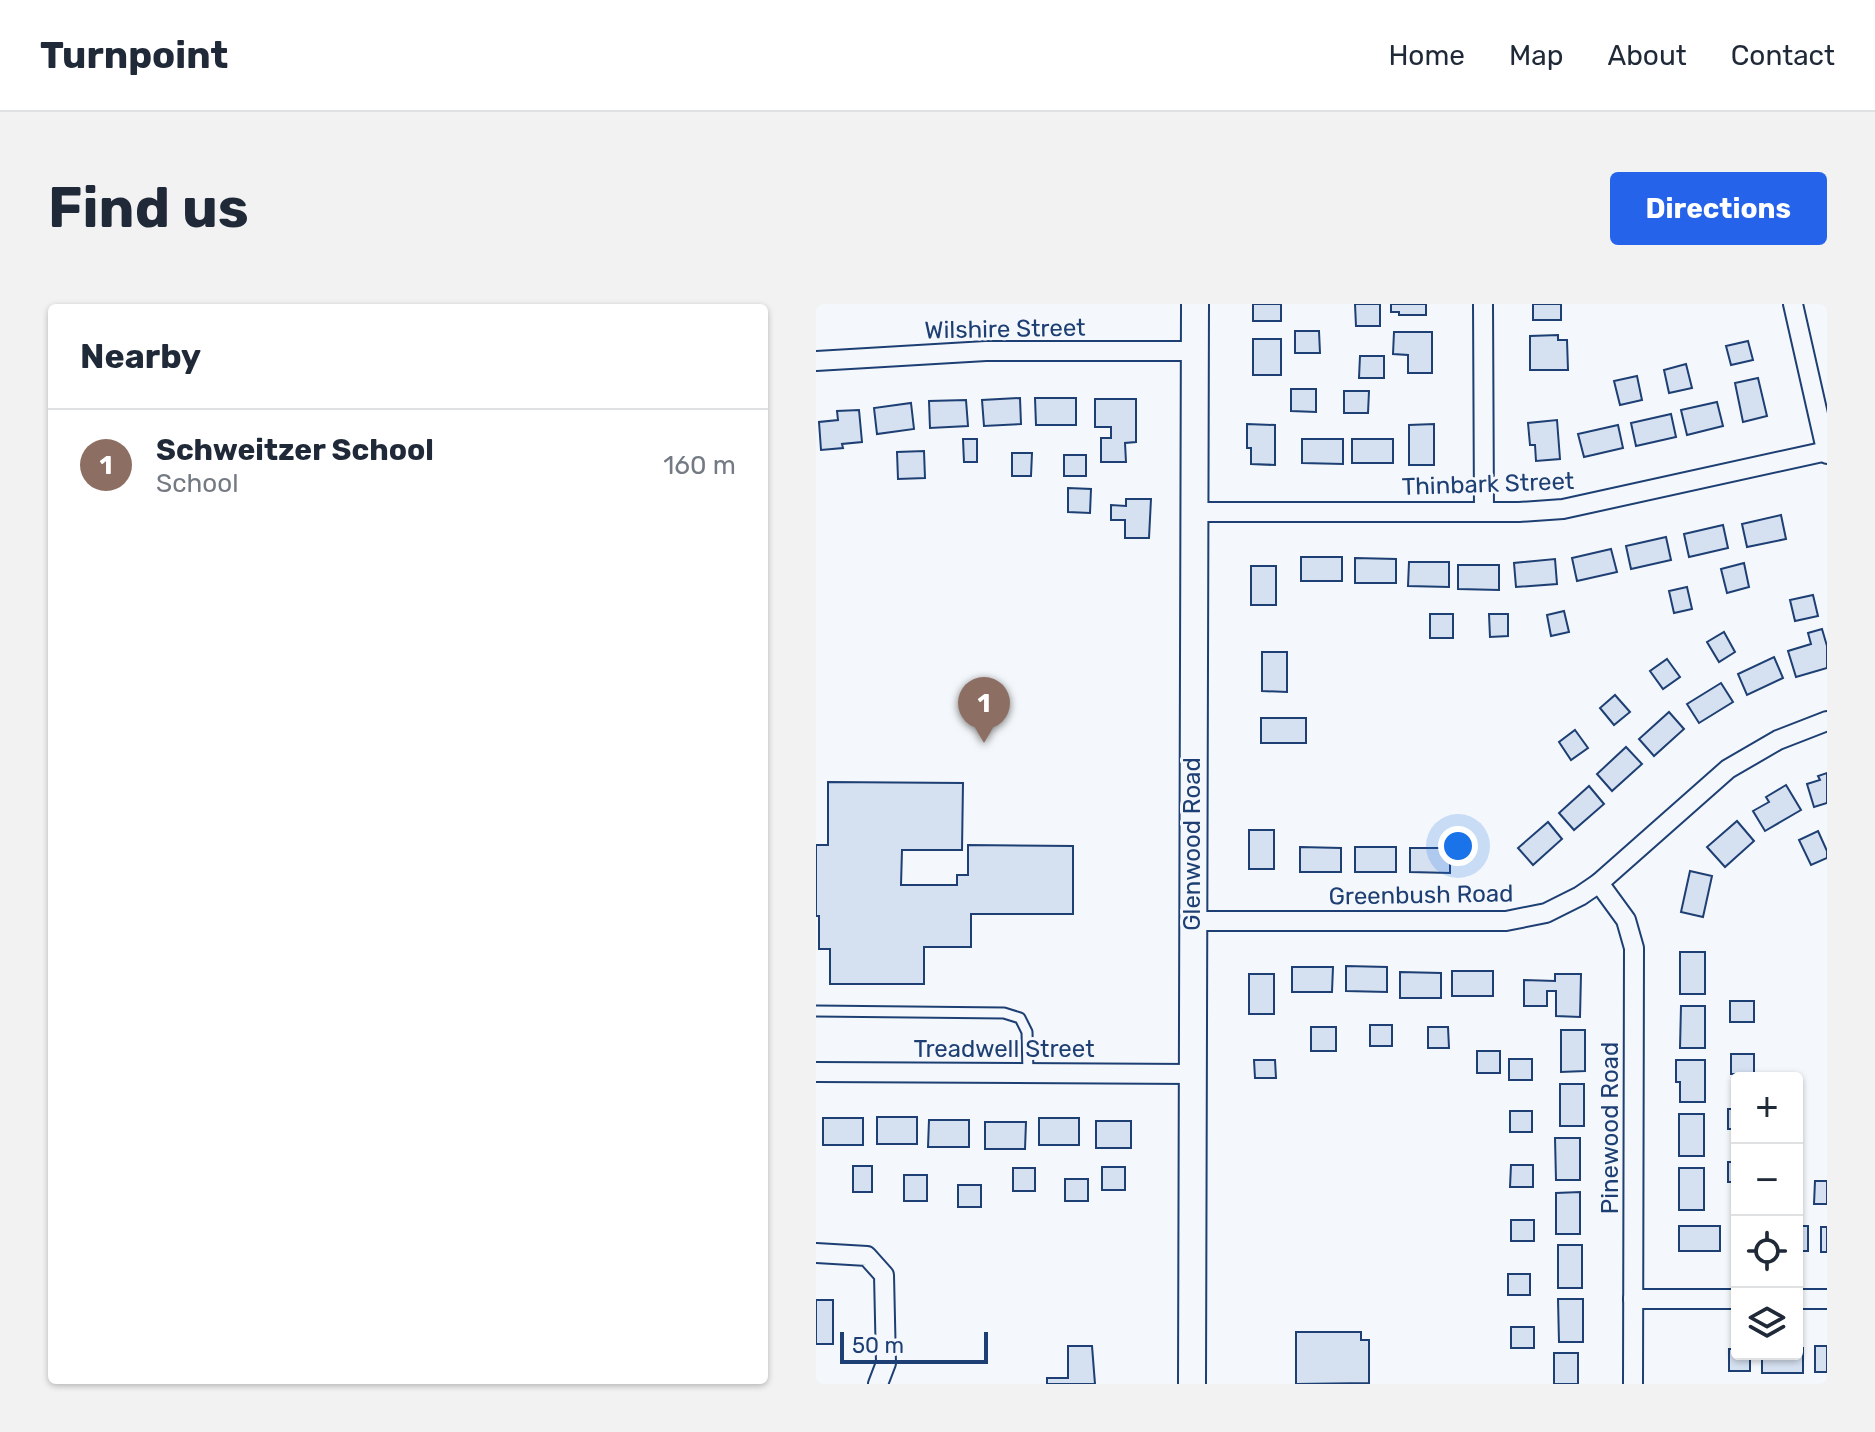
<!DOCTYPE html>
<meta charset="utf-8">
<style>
body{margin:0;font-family:Rubik,sans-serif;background:#f2f2f3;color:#1f2937}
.controls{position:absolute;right:24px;bottom:24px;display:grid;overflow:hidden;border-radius:8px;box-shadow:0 2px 6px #0004}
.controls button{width:72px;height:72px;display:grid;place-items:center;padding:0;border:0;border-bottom:2px solid #e0e1e3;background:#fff;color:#1f2937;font:40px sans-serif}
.scale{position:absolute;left:24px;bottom:20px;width:148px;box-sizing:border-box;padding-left:8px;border:4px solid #1d3f73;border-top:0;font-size:22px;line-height:28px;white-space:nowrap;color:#1d3f73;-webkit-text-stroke:6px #f4f7fb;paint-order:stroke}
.you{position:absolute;left:642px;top:542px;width:28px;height:28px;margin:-20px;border:6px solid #fff;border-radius:50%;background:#1a73e8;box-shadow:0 0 0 12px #1a73e833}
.badge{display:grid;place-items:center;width:52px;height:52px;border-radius:50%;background:#2563eb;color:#fff;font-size:26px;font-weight:700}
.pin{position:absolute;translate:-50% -66px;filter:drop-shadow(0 2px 4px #0008)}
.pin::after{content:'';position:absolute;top:42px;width:28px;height:24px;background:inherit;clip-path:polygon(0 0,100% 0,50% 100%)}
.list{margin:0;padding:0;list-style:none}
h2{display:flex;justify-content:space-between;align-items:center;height:104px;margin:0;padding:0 32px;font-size:34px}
h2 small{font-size:26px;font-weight:400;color:#747a83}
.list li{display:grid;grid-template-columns:52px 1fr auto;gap:24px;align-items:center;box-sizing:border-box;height:112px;padding:0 32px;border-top:2px solid #e0e1e3}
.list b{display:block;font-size:30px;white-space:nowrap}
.list p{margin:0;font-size:26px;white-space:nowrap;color:#747a83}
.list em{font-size:26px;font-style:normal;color:#747a83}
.icon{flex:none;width:44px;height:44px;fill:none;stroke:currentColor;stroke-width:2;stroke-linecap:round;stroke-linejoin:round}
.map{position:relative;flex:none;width:1011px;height:1080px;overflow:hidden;border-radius:8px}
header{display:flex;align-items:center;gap:48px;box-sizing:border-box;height:112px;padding:0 40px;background:#fff;border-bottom:2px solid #e0e1e3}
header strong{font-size:38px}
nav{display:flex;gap:44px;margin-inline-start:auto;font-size:28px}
.intro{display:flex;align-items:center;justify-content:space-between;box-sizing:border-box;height:192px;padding:0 48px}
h1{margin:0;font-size:56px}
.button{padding:20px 36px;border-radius:8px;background:#2563eb;color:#fff;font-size:28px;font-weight:700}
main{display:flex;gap:48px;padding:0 48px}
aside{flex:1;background:#fff;border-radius:8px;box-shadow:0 2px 6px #0004}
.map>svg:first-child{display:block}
.building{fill:#d5e0f0;stroke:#1d3f73;stroke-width:2}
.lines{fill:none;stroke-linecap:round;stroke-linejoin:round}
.lane-casing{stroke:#1d3f73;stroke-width:13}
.street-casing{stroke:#1d3f73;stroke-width:22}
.secondary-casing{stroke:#1d3f73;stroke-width:30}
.lane{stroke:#f4f7fb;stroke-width:9}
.street{stroke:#f4f7fb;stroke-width:18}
.secondary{stroke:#f4f7fb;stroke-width:26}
.labels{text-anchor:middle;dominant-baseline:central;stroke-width:6;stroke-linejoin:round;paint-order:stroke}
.street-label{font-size:24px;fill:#1d3f73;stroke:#f4f7fb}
</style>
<header>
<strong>Turnpoint</strong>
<nav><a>Home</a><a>Map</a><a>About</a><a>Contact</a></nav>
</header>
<div class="intro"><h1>Find us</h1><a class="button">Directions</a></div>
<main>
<aside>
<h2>Nearby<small></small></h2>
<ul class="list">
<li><span class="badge" style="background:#8d6e63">1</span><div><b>Schweitzer School</b><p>School</p></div><em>160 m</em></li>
</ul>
</aside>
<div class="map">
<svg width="1011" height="1080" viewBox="0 0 1011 1080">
<rect width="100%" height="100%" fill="#f4f7fb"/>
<g class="building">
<rect x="437" y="0" width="28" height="17"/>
<path d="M539 0H564V22H540Z"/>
<path d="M575 0H610V11H583V8H575Z"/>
<rect x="717" y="0" width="28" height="16"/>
<path d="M479 27H503L504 49H479Z"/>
<path d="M578 28H616V69H592V51L577 50Z"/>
<path d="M742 31V36H751L752 66H714V32Z"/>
<rect x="437" y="35" width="28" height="36"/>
<path d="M932 37 937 56 915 61 910 42Z"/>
<path d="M544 52H568V74H543Z"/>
<path d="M870 60 876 84 853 89 848 66Z"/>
<path d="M821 72 826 96 804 101 798 77Z"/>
<path d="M942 74 951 112 927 118 919 79Z"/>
<path d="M475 85H500V108L475 107Z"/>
<path d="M528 87H553L552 109H528Z"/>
<path d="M204 94 205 120 168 122 166 96Z"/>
<path d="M219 94H260V121H220Z"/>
<path d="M279 95H320V138L309 139 310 158H285V134H295V123H279Z"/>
<path d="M150 96 152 122 114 124 113 97Z"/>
<path d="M901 98 907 122 871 131 865 106Z"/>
<path d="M95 99 98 125 61 130 58 104Z"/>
<path d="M43 106 46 138 26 140 27 144 5 146 3 118 22 116 21 107Z"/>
<path d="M855 110 860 133 820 142 815 119Z"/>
<path d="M741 116 744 155 720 157 719 141H714L712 119Z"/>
<path d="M431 120 459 121V161L435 160V144H431Z"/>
<path d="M618 120V161H593V121Z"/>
<path d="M802 121 807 144 768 153 762 130Z"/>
<path d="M147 135H161V158H148Z"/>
<path d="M486 135H527V160L486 159Z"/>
<rect x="536" y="135" width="41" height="24"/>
<path d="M108 147 109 174 82 175 81 148Z"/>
<path d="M196 149H216L215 172H196Z"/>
<rect x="248" y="151" width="22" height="21"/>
<path d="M252 184 275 185 274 209 252 208Z"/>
<path d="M310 195H335L333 234H309V216H295V201L310 202Z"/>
<path d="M965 211 970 235 931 243 926 220Z"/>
<path d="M907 221 912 244 873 253 868 230Z"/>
<path d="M850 233 855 256 815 265 810 242Z"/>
<path d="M795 245 801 268 761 277 756 254Z"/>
<rect x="485" y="253" width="41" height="24"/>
<path d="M539 254 580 255V279H539Z"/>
<path d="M739 255 741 280 700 283 698 259Z"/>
<path d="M593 258H633V283L592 282Z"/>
<path d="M928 259 933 283 911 289 905 265Z"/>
<path d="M642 261H683V286L642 285Z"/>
<rect x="435" y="262" width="25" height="39"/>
<path d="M871 283 876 305 858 309 853 287Z"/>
<path d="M997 291 1002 312 979 317 974 296Z"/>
<path d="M748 307 753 328 735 332 731 311Z"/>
<rect x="614" y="310" width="23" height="24"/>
<path d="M673 310H692V332L674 333Z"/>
<path d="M1006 325 1011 342V364L980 373 972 347 995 340 992 329Z"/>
<path d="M908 328 919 348 903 358 891 338Z"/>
<path d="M446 348H471V388L446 387Z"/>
<path d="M958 353 967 374 931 391 922 370Z"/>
<path d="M851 355 864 373 847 385 834 367Z"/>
<path d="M905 379 917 398 883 419 871 400Z"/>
<path d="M799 391 814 408 798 421 784 404Z"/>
<path d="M853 408 868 425 838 452 823 435Z"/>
<rect x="445" y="414" width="45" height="25"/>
<path d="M759 426 772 444 755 456 743 438Z"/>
<path d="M810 443 826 460 796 487 781 470Z"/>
<path d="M1011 469V499L998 503 991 480 1004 476 1002 472Z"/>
<path d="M12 478 147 479 146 546H86L85 581H141V571H152V541L257 542V610H155V643H108V680H14V645H3V612H0V541H12Z"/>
<path d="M970 481 985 506 949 527 937 507 953 498 950 493Z"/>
<path d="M773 482 788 500 758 526 743 509Z"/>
<path d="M921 517 938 537 909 563 891 543Z"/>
<path d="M732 518 746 535 717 561 702 544Z"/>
<rect x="433" y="526" width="25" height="39"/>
<path d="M1002 527 1011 547V554L995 561 983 536Z"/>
<path d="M484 543 525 544V568H484Z"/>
<rect x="539" y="543" width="41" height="25"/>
<path d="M594 544H634V569L594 568Z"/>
<path d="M874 567 896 572 887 613 865 608Z"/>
<rect x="864" y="648" width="25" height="42"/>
<path d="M530 662 571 663V688L530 687Z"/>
<path d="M476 663H517L516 688H476Z"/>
<rect x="636" y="667" width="41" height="25"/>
<path d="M584 668 625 669V694H584Z"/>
<rect x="433" y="670" width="25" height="40"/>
<path d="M739 670H765L764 713 740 712V687H731V702H708V676L739 677Z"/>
<rect x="914" y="697" width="24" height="21"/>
<path d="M865 702H889V744H864Z"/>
<rect x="554" y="721" width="22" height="21"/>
<rect x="495" y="723" width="25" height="24"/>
<path d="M612 723H632L633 744H612Z"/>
<path d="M745 726H769V767L745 768Z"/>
<rect x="661" y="747" width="23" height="22"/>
<rect x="915" y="750" width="23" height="20"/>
<rect x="693" y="755" width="23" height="21"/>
<path d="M438 756H459L460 774H439Z"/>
<path d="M860 756H889V798H864V778H860Z"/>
<rect x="744" y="780" width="24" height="42"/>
<rect x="912" y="805" width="9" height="20"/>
<rect x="694" y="807" width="22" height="21"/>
<rect x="863" y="810" width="25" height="42"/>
<rect x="61" y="813" width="40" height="27"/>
<rect x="7" y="814" width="40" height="27"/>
<rect x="223" y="814" width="40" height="27"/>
<path d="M113 816H153V843H112Z"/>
<rect x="280" y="817" width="35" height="27"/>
<path d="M169 818H210L209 845H169Z"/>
<path d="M739 834H764V876H740Z"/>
<rect x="912" y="858" width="9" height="20"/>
<path d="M695 861H717V883H694Z"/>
<rect x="37" y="862" width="19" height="26"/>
<rect x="286" y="863" width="23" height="23"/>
<rect x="197" y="864" width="22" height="23"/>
<rect x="863" y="864" width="25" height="42"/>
<rect x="88" y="871" width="23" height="26"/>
<rect x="249" y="875" width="23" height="22"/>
<path d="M999 877H1011V900H998Z"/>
<rect x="142" y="881" width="23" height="22"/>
<path d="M764 888V930H740V889Z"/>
<rect x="695" y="916" width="23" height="21"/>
<rect x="863" y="922" width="41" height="25"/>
<rect x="981" y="922" width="11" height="25"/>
<rect x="1005" y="923" width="6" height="25"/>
<rect x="917" y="924" width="4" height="24"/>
<rect x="742" y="941" width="24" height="43"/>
<rect x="692" y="970" width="22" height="21"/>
<path d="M742 995H767V1038H743Z"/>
<rect x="0" y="996" width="17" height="44"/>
<rect x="695" y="1023" width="23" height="21"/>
<path d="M480 1028H545V1036H553V1079L480 1080Z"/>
<path d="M252 1042H276L279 1080H231V1074H252Z"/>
<rect x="999" y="1042" width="12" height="26"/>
<path d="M981 1044H987V1069H946V1050H981Z"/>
<path d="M913 1045H921V1050H934V1067H913Z"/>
<rect x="738" y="1049" width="24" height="31"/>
</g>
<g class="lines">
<g class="lane-casing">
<path id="lane" d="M0 707 188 709 204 714 211 728 212 769"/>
</g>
<g class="street-casing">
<g id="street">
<path d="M667 0 668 208"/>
<path d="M977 0 1011 150"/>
<path d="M0 57 170 47H378"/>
<path d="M377 208H703L747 205 1011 147"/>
<path d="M783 579 810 616 818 644 817 1080"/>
<path d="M376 617H690L730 609 764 592 783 579 912 465 962 436 1011 417"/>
<path d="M0 768 376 770"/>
<path d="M0 949 51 952 68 971 70 1059 62 1080"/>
<path d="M817 995H921"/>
<path d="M981 995H1011"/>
</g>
</g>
<g class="secondary-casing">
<path id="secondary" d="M376 1080 379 0"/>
</g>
<use href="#lane" class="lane"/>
<use href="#street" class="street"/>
<use href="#secondary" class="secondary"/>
</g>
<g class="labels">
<g class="street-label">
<text transform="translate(189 25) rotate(-1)">Wilshire Street</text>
<text transform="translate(672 180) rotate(-2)">Thinbark Street</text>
<text transform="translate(376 540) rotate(-90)">Glenwood Road</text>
<text transform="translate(605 591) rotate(-1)">Greenbush Road</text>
<text x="188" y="745">Treadwell Street</text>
<text transform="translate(794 824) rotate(-90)">Pinewood Road</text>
</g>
</g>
</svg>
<div class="controls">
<button>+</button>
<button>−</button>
<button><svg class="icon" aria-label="locate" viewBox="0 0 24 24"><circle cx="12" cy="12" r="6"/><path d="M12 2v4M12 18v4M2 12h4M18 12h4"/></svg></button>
<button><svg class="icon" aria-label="layers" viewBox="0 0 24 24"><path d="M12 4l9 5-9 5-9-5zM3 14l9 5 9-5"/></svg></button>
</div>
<div class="scale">50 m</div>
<div class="you"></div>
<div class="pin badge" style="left:168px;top:439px;background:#8d6e63">1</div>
</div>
</main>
